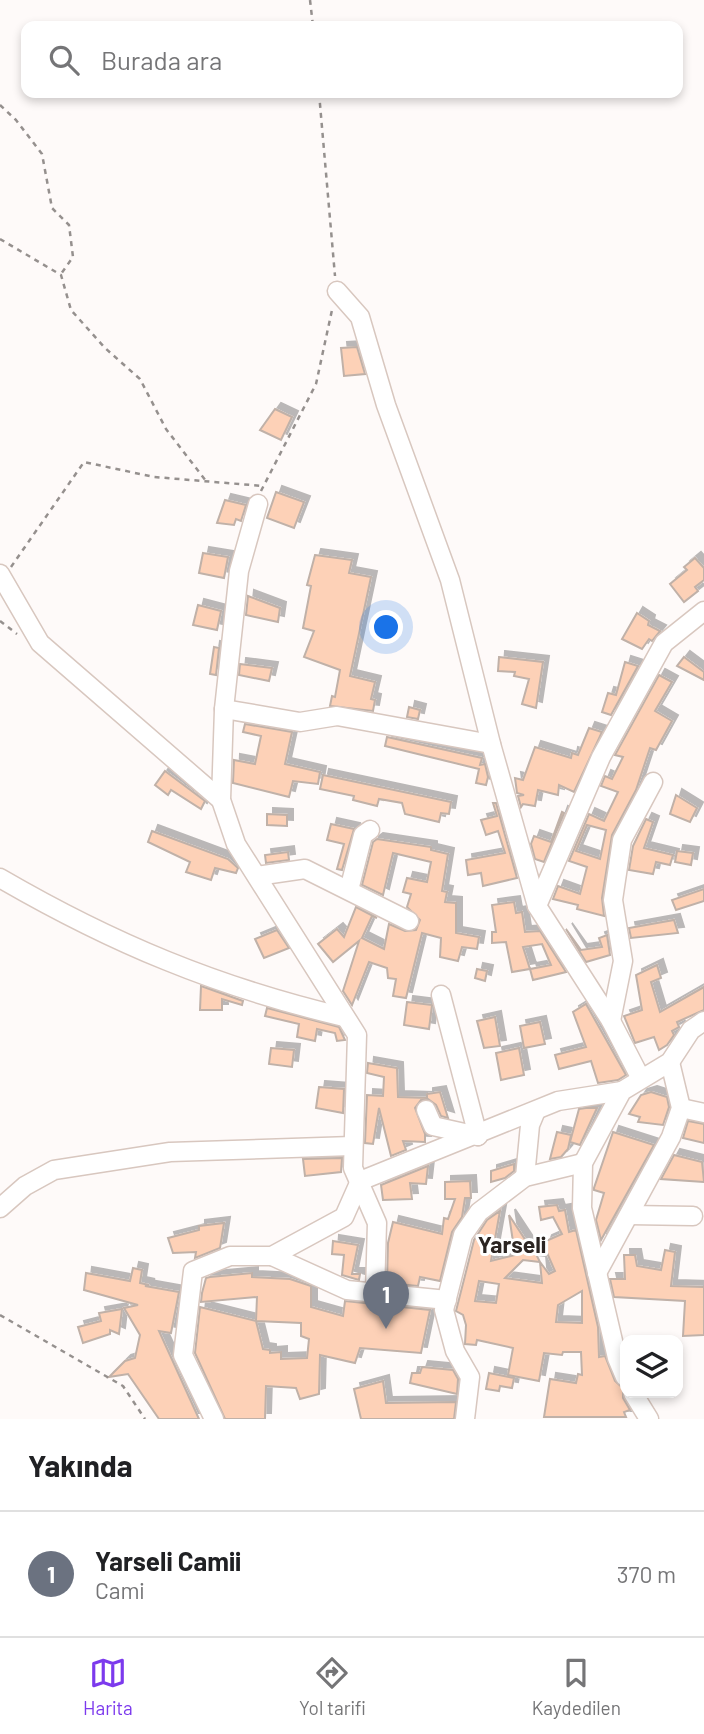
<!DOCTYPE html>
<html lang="tr">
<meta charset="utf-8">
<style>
body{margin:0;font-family:Barlow,sans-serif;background:#f6f6f6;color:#202124}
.controls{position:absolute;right:21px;bottom:21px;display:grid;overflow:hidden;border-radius:14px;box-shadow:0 4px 10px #0003}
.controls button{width:63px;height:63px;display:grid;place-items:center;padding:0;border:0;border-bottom:2px solid #e0e0e0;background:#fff;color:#202124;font:35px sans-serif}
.you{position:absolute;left:387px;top:628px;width:24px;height:24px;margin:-18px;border:5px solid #fff;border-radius:50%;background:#1a73e8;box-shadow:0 0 0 10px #1a73e833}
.badge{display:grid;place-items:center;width:46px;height:46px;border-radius:50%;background:#7c3aed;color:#fff;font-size:23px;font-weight:700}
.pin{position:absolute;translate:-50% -58px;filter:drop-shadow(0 2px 4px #0008)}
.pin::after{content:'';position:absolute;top:37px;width:24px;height:21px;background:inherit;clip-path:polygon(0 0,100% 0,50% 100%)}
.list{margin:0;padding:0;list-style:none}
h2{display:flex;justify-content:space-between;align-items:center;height:91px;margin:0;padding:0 28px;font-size:30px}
h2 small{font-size:23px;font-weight:400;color:#757577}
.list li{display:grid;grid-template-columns:46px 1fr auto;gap:21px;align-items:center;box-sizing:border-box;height:126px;padding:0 28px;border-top:2px solid #e0e0e0}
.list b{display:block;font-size:26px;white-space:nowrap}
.list p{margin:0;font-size:23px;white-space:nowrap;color:#757577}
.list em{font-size:23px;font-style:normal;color:#757577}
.icon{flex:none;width:38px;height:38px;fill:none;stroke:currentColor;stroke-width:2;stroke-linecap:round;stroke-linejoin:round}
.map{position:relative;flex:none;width:704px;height:1419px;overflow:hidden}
.search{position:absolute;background:#fff;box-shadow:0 4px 10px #0003;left:21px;right:21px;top:21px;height:77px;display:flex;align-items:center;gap:18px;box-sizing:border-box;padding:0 24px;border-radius:14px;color:#757577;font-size:26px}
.sheet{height:217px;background:#fff}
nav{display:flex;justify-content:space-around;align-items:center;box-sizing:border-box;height:98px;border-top:2px solid #e0e0e0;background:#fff;font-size:19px;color:#757577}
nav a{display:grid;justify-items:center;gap:4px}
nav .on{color:#7c3aed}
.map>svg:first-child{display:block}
.building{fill:#fdd1b7;stroke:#c0b1a8;stroke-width:2;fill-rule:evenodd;filter:url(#shadow)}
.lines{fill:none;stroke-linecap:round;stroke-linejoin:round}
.minor-casing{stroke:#d8c7bf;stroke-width:21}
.path{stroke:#95908e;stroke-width:2.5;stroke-dasharray:5 5;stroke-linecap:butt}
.minor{stroke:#fff;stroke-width:18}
.labels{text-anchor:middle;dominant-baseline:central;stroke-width:6;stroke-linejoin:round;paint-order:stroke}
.quarter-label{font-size:23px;font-weight:bold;fill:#2b2421;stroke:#fff}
</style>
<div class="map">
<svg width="704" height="1419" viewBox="0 0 704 1419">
<defs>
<filter id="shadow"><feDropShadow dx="6" dy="-6" stdDeviation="0" flood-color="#0004"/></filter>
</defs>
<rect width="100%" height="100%" fill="#fefaf9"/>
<g class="building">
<path d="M357 347 365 374 344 376 341 348Z"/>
<path d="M275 409 292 417 281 440 260 430Z"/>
<path d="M276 492 304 502 294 528 267 518Z"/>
<path d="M225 500 246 505 241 521 236 519 234 525 217 523Z"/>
<path d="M203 553 228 557 224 578 199 573Z"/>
<path d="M315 555 352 560 349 573 371 577 350 676 375 682 371 699 375 700 373 711 330 706 332 696 335 697 340 670 304 657 314 631 303 628 311 586 307 585Z"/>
<path d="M695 558 704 568V580L695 587 698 591 684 602 670 584 687 570 684 567Z"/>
<path d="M248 596 280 608 278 622 246 615Z"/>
<path d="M198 605 221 611 217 630 193 625Z"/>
<path d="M637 613 649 621 648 625 660 631 652 641 649 639 642 649 622 639Z"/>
<path d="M214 647 219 648 216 675 210 674Z"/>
<path d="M499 657 543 662 536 708 522 704 529 679 514 676 515 672 498 671Z"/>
<path d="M684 657 704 672V680L677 666Z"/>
<path d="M625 662 638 666 611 715 602 712 608 693 616 695Z"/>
<path d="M240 664 272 668 269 681 239 675Z"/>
<path d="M659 675 672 682 655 711 672 721 656 750 650 748 636 790 612 835 602 898 604 916 577 909 578 905 553 899 558 886 580 894 587 867 569 861 589 814 604 821 618 792 601 786 605 776 612 779 623 757 615 755ZM587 825 606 830 600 859 576 851Z"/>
<path d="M409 707 420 710 418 719 407 717Z"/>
<path d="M245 724 292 732 285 764 320 772 318 784 293 781 289 797 233 783 234 760 255 764 261 736 243 732Z"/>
<path d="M589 728 602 732 574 792 559 785 558 795 538 790 535 806 523 804 521 807 518 796 524 795 517 793 515 778 523 780 535 747 571 758 572 753 578 755Z"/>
<path d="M387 737 482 758 480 765 485 764 488 777 486 785 476 783 479 769 385 746Z"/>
<path d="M165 771 205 801 201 809 171 790 168 795 155 785Z"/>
<path d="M323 775 451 802 449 814 441 813 439 822 405 814 402 803 379 799 377 806 353 800 354 796 320 789Z"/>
<path d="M676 795 697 808 690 822 670 814Z"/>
<path d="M493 803H496L517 878 483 886 481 873 468 875 466 860 505 853 498 831 486 835 481 820 497 816Z"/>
<path d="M562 812 564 813 544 862 535 859 531 844 534 836 551 842Z"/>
<path d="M267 814 287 815V826L267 825Z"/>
<path d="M646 819 653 822 644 848 673 855 670 865 656 862 653 874 629 870 633 846Z"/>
<path d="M331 824 354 829 342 870 337 869 344 844 327 840Z"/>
<path d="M152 831 228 859 238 868 236 873 215 868 211 880 186 872 190 862 148 842Z"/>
<path d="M377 839 431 847V850L448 854 442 891 447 892 445 902 456 903V933L479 937 477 949 462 947 458 961 440 957 441 938 422 933 406 998 393 996 396 979 388 978 387 968 369 962 352 1005 343 991 359 941 333 962 318 944 337 929 344 937 356 907 377 918 372 916 362 938 384 949 389 924 405 931 416 930 420 920 407 907 411 894 403 892 407 878 427 882 431 862 393 853 383 895 362 885 373 842Z"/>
<path d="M677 851 693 853 691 865 675 862Z"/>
<path d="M288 852 289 860 266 863 265 855Z"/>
<path d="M704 889V901L676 910 672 900Z"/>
<path d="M514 902 516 913 522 912 525 932 540 931 566 972 533 980 530 969 512 972 506 942 492 943V932H496L492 905ZM542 944 551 965 530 969 523 947Z"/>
<path d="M674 920 678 933 631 938 629 928Z"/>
<path d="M566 929 581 950 602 947 599 938 607 935 610 955 586 962Z"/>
<path d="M277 930 289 948 264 958 255 939Z"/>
<path d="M657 965 661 978 651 982 660 1012 704 987V1010L677 1022 679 1027 672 1031 674 1035 667 1045 659 1050 654 1037 635 1043 624 1016 642 1010 636 975Z"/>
<path d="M477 969 487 971 485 981 475 978Z"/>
<path d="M201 986 243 1001 242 1005 222 999V1010H200Z"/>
<path d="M407 1002 432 1005 429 1029 404 1025Z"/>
<path d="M586 1004 626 1075 618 1080 598 1083 591 1061 559 1069 555 1055 586 1047 573 1012Z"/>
<path d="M267 1008 339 1027 345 1040 337 1041 335 1033 317 1029 315 1041 297 1037 299 1024 265 1016Z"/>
<path d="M495 1017 500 1046 484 1048 477 1021Z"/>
<path d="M540 1022 545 1044 524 1048 520 1026Z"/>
<path d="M271 1048 294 1050 292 1067 269 1064Z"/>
<path d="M519 1048 524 1075 501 1080 496 1053Z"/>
<path d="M368 1063 397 1068 398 1097 427 1098V1094L440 1092 448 1118 441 1116 436 1105 428 1099 421 1100 415 1108 425 1134V1142L403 1141 406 1150 391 1156 379 1108 373 1144 365 1143 367 1095 383 1096 384 1077 367 1073Z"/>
<path d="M319 1087 344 1089 343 1113 316 1108Z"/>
<path d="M651 1092 667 1097 669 1107 663 1125 638 1122 640 1117 629 1114 641 1095Z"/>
<path d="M586 1108H597L580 1145 570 1142 579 1109Z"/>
<path d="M688 1121 704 1124V1143L683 1138Z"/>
<path d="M557 1132 571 1135 568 1149 561 1157 550 1159Z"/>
<path d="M613 1132 654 1145 601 1240 596 1220 604 1193 594 1190V1188Z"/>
<path d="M674 1155 702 1162 704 1182 661 1179Z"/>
<path d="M342 1158 341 1172 305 1176 303 1159Z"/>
<path d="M514 1164V1171L505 1178 491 1182V1171Z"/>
<path d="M428 1166 426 1184 410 1183 412 1199 383 1200 381 1185Z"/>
<path d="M470 1181 471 1198H465L462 1217 452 1232 440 1281 420 1277 418 1286 387 1283 388 1243 393 1222 442 1234 444 1218 448 1219 455 1199H445V1182Z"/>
<path d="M557 1205 559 1211 565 1210 569 1232 576 1230 598 1327 599 1357 605 1356 615 1381 623 1388V1398L630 1410 624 1412 626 1417H544L550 1379 576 1383 578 1374 582 1375 581 1352H563L562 1355 544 1353 539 1381 508 1375 513 1348 477 1340 476 1345 465 1344 466 1325 463 1315 456 1311 474 1240 487 1220 500 1211 491 1261 515 1255 509 1215 526 1241 528 1251 534 1250 540 1262 523 1260 505 1278 542 1283 540 1262 549 1274 555 1271 544 1246 546 1241 562 1234 553 1217 541 1220 539 1207ZM479 1281 499 1284 496 1303 475 1301ZM582 1291V1323L556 1322 558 1305Z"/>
<path d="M224 1223 220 1248 195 1258 196 1252 173 1253 168 1238 199 1230V1226Z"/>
<path d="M333 1241 358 1245 352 1274H360L359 1280 342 1275 344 1255 332 1254Z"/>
<path d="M665 1250 675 1252 671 1286 704 1287V1335L683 1336 685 1301 614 1297 610 1279H625L624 1255H635L637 1266 661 1270Z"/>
<path d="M133 1268 142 1270 140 1283 149 1285 145 1286 179 1292 171 1333 159 1331 199 1419H159L128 1374 109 1377 125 1361 135 1358 140 1335 124 1308 138 1305 84 1290 86 1273 130 1281Z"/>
<path d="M252 1273V1277L290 1279 311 1286V1307L343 1316 345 1301 430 1310 421 1353 360 1348 355 1363 320 1355 319 1394 300 1399 296 1388 266 1386 265 1419H225L195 1353 200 1307 256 1321 257 1297 201 1302 202 1293 206 1278 210 1277ZM256 1321 301 1323V1336L309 1339 307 1358 281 1359V1352L270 1353V1350L263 1349Z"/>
<path d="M122 1309 119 1334 110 1330V1334L83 1343 78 1327 101 1321 99 1313Z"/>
<path d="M422 1367 453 1370 458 1379 457 1394 410 1383 412 1373H420Z"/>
<path d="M489 1373 514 1378 512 1388 500 1386 499 1391 486 1389Z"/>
<path d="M383 1381 386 1403 456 1402 454 1419H361L354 1389Z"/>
</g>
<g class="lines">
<g class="minor-casing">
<g id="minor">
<path d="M337 291 360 317 386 405 450 580 491 744 537 906 611 1021 640 1077"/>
<path d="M258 504 239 571 224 709 221 800 236 844 357 1035 353 1168 377 1223 375 1293"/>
<path d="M0 574 40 643 221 800"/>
<path d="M224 709 300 722 337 716 491 744"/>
<path d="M257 876 305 869 409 921"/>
<path d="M0 878C112 943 217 987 344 1017"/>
<path d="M349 890 363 835 370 830"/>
<path d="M537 906 601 757 664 643 704 611"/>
<path d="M441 995 478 1136"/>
<path d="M611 1021 623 961 613 900 622 840 653 782"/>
<path d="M681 1108 704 1113"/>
<path d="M426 1110 433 1126 478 1136"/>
<path d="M525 1177 530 1125 535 1113"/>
<path d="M0 1208 25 1186 54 1170 170 1152 352 1146"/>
<path d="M629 1215 693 1216"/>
<path d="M272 1256 347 1290 447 1300"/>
<path d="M597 1273 671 1137 681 1108 670 1062"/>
<path d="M625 1377 617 1358 582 1208 583 1163 622 1091 670 1062 691 1030 704 1021"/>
<path d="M633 1393 649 1419"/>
<path d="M214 1419 183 1355 193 1271 230 1256H272L344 1217 360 1181 558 1101 622 1091"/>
<path d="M465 1419 470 1377 455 1351 444 1310 463 1235 479 1212 525 1177 583 1163"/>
</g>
</g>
<g class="path">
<path d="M310 0 313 26"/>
<path d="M319 93 335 276"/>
<path d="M0 105 16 120 42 154 52 208 69 225 73 257 61 274"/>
<path d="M0 239 61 275 71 310 105 348 140 379 166 429 206 481"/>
<path d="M261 491 316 384 332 310"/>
<path d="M11 567 84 462 154 477 263 486"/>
<path d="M0 621 17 634"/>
<path d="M0 1315 123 1386 145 1419"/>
</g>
<use href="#minor" class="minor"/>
</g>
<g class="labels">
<g class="quarter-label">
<text x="512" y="1244">Yarseli</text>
</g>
</g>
</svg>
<div class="controls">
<button><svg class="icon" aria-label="layers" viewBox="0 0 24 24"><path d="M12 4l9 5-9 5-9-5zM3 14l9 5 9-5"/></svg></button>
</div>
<div class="you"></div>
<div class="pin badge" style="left:386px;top:1329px;background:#6b7280">1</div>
<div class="search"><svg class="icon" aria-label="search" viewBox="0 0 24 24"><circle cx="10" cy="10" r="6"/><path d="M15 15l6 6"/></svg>Burada ara</div>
</div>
<section class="sheet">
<h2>Yakında<small></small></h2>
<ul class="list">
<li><span class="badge" style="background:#6b7280">1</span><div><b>Yarseli Camii</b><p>Cami</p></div><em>370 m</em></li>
</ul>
</section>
<nav>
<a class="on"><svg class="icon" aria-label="map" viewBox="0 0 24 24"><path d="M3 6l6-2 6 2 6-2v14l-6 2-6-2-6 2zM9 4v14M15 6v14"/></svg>Harita</a>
<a><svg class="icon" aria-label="directions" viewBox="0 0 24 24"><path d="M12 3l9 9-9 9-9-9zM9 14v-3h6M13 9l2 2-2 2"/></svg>Yol tarifi</a>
<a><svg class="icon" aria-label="saved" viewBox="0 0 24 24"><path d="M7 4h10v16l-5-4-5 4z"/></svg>Kaydedilen</a>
</nav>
